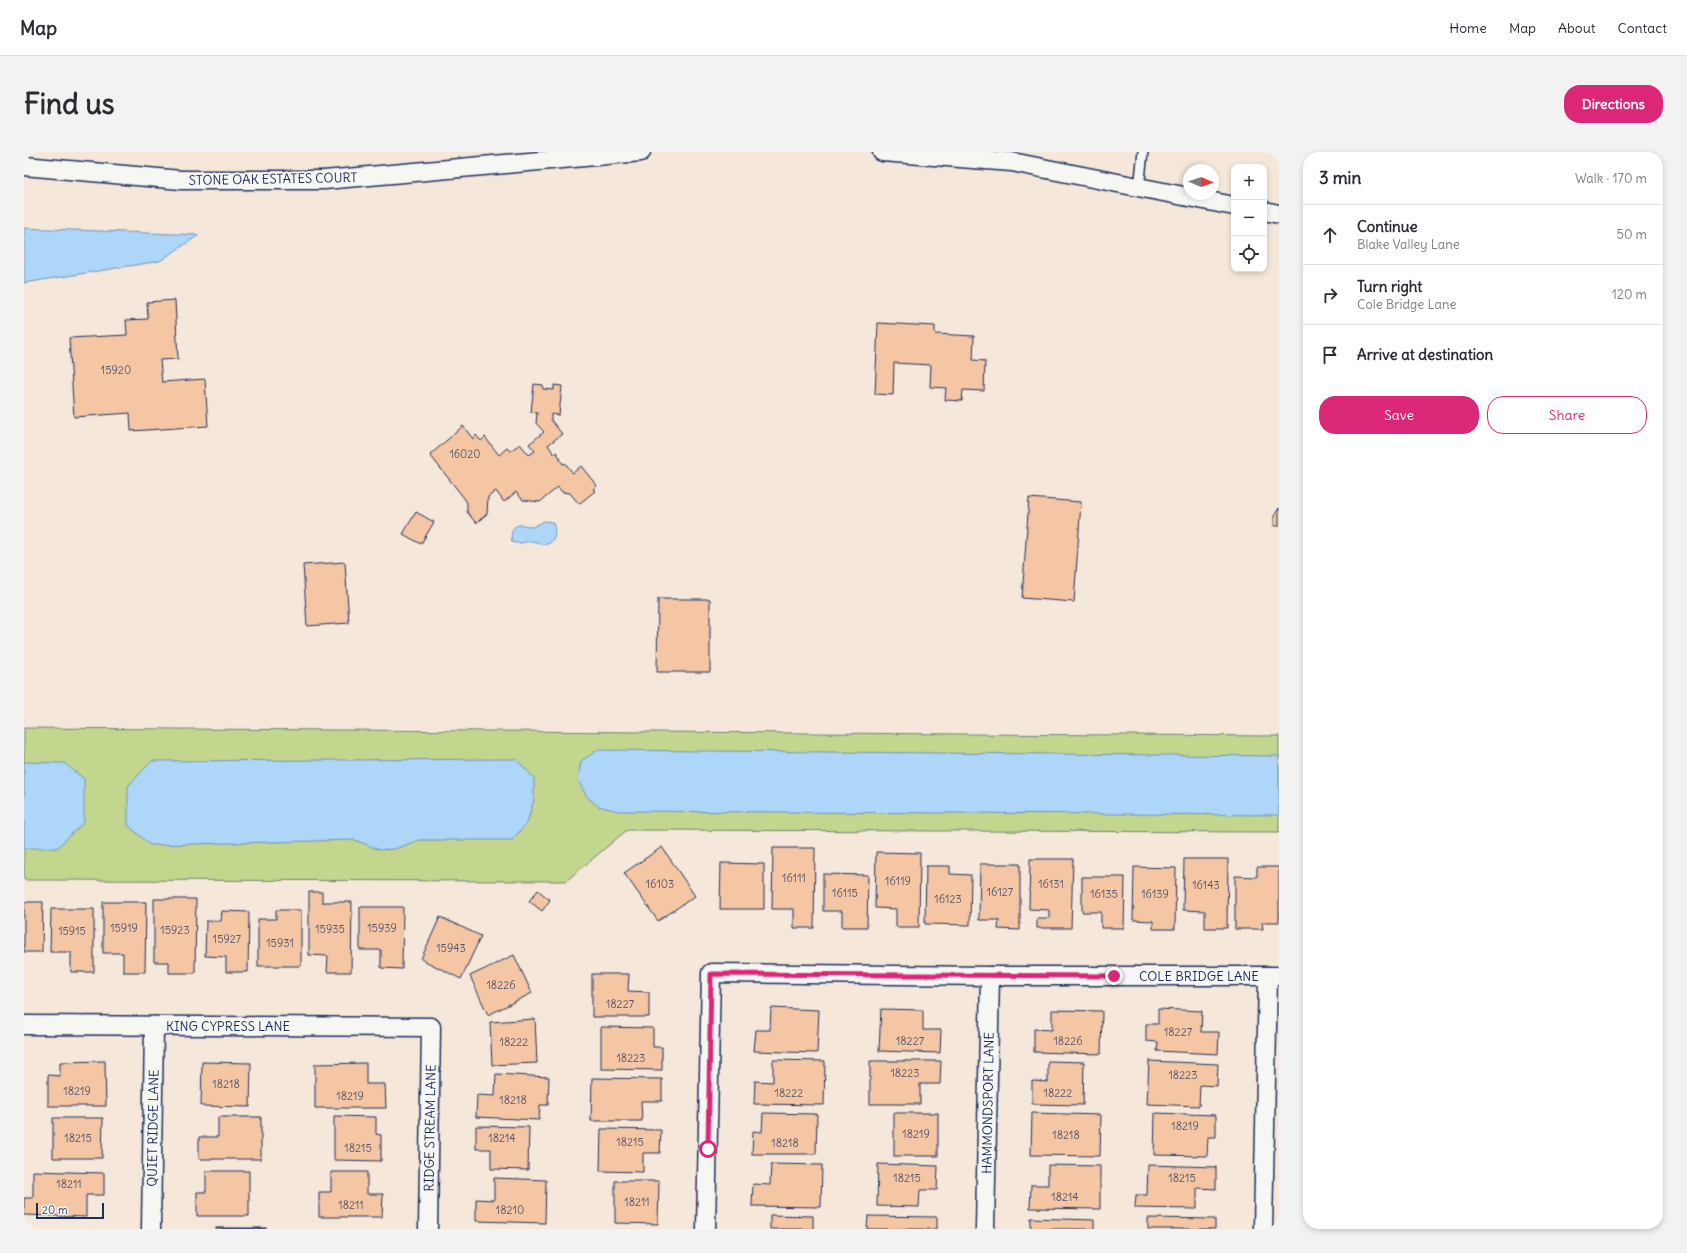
<!DOCTYPE html>
<meta charset="utf-8">
<style>
body{margin:0;font-family:Delius,sans-serif;background:#f2f2f3;color:#2b2b33}
.controls{position:absolute;right:12px;top:12px;display:grid;overflow:hidden;border-radius:8px;box-shadow:0 2px 6px #0003}
.controls button{width:36px;height:36px;display:grid;place-items:center;padding:0;border:0;border-bottom:1px solid #e1e1e2;background:#fff;color:#2b2b33;font:20px sans-serif}
.compass{position:absolute;left:1159px;top:12px;width:36px;height:36px;border-radius:50%;background:#fff;box-shadow:0 2px 6px #0003;rotate:92deg}
.scale{position:absolute;left:12px;bottom:10px;width:68px;box-sizing:border-box;padding-left:4px;border:2px solid #1b2f5e;border-top:0;font-size:11px;line-height:14px;white-space:nowrap;color:#1b2f5e;-webkit-text-stroke:3px #f6f6f2;paint-order:stroke}
.stop{position:absolute;width:12px;height:12px;margin:-9px;border:3px solid #db2777;border-radius:50%;background:#fff}
.stop.end{background:#db2777;border-color:#fff;box-shadow:0 1px 4px #0008}
.list{margin:0;padding:0;list-style:none}
h2{display:flex;justify-content:space-between;align-items:center;height:52px;margin:0;padding:0 16px;font-size:17px}
h2 small{font-size:13px;font-weight:400;color:#7c7c81}
.list li{display:grid;grid-template-columns:26px 1fr auto;gap:12px;align-items:center;box-sizing:border-box;height:60px;padding:0 16px;border-top:1px solid #e1e1e2}
.list b{display:block;font-size:15px;white-space:nowrap}
.list p{margin:0;font-size:13px;white-space:nowrap;color:#7c7c81}
.list em{font-size:13px;font-style:normal;color:#7c7c81}
.actions{display:flex;gap:8px;padding:12px 16px}
.actions a{flex:1;padding:9px 0;border:1px solid #db2777;border-radius:16px;text-align:center;font-size:14px;color:#db2777}
.actions .main{background:#db2777;color:#fff}
.icon{flex:none;width:22px;height:22px;fill:none;stroke:currentColor;stroke-width:2;stroke-linecap:round;stroke-linejoin:round}
.map{position:relative;flex:none;width:1255px;height:1077px;overflow:hidden;border-radius:16px}
header{display:flex;align-items:center;gap:24px;box-sizing:border-box;height:56px;padding:0 20px;background:#fff;border-bottom:1px solid #e1e1e2}
header strong{font-size:19px}
nav{display:flex;gap:22px;margin-inline-start:auto;font-size:14px}
.intro{display:flex;align-items:center;justify-content:space-between;box-sizing:border-box;height:96px;padding:0 24px}
h1{margin:0;font-size:28px}
.button{padding:10px 18px;border-radius:16px;background:#db2777;color:#fff;font-size:14px;font-weight:700}
main{display:flex;gap:24px;padding:0 24px}
aside{flex:1;background:#fff;border-radius:16px;box-shadow:0 2px 6px #0003}
.map>svg:first-child{display:block}
.green{fill:#c2d78d;stroke:#6e8376}
.water{fill:#add6f8;stroke:#7393ba}
.building{fill:#f4c6a3;stroke:#1b2f5e}
.lines{fill:none;stroke-linecap:round;stroke-linejoin:round}
.lane-casing{stroke:#1b2f5e;stroke-width:12}
.street-casing{stroke:#1b2f5e;stroke-width:21}
.lane{stroke:#f6f6f2;stroke-width:9}
.street{stroke:#f6f6f2;stroke-width:18}
.route{stroke:#db2777;stroke-width:5}
.labels{text-anchor:middle;dominant-baseline:central;stroke-width:3.5;stroke-linejoin:round;paint-order:stroke}
.number-label{font-size:11px;fill:#51556f}
.street-label{font-size:13px;fill:#1b2f5e;stroke:#f6f6f2}
</style>
<header>
<strong>Map</strong>
<nav><a>Home</a><a>Map</a><a>About</a><a>Contact</a></nav>
</header>
<div class="intro"><h1>Find us</h1><a class="button">Directions</a></div>
<main>
<div class="map">
<svg width="1255" height="1077" viewBox="0 0 1255 1077">
<rect width="100%" height="100%" fill="#f5e8da"/>
<filter id="ink" filterUnits="userSpaceOnUse"><feTurbulence type="fractalNoise" baseFrequency=".025" numOctaves="2"/><feDisplacementMap in="SourceGraphic" scale="8" xChannelSelector="R" yChannelSelector="G"/><feConvolveMatrix kernelMatrix="1 2 1 2 8 2 1 2 1" color-interpolation-filters="sRGB"/></filter>
<g filter="url(#ink)">
<path class="green" d="M0 576 1255 584V680L603 678 542 729 0 728Z"/>
<g class="water">
<path d="M0 76 175 83 136 109 0 131Z"/>
<path d="M520 369 528 370C533 376 532 390 523 392 518 394 513 389 507 389 499 390 496 393 488 390 486 382 488 371 499 373 502 373 505 375 509 375Z"/>
<path d="M574 598 1255 604V663L594 659 574 654 563 645 554 628 557 609Z"/>
<path d="M492 607 510 626V648L503 671 488 688H395L371 697 356 698 331 688 126 693 104 673V634L128 609Z"/>
<path d="M0 610 40 611 60 627V670L33 696H0Z"/>
</g>
<g class="building">
<path d="M151 148 154 207 136 208 138 230 181 227 184 274 107 279 106 261 50 265 45 186 103 183 102 168 124 167 123 150Z"/>
<path d="M854 171 911 174V182L950 184 949 208 961 209 960 239 939 238 938 249 921 248 922 236 906 235 907 213 870 211 869 243 851 242Z"/>
<path d="M510 232 519 233V237L530 238V233L538 234 535 263 527 262V268L538 282 524 293 530 302 532 300 537 307 536 308 539 312 541 311 549 321 557 314 573 334 569 337 571 339 555 352 546 341 538 340 534 335 516 350 499 348 492 340 480 350 472 339 464 345 463 362 452 371 443 360V351L440 346 406 303 439 274 449 287 452 283 457 289 461 285 475 303 483 296 486 299 496 292 505 303 511 299 505 292 520 280 512 271 513 261 507 260Z"/>
<path d="M1005 346 1057 350 1050 450 998 446Z"/>
<path d="M1255 356V374H1250V364Z"/>
<path d="M392 360 410 370 397 392 379 382Z"/>
<path d="M321 410 325 471 283 474 279 413Z"/>
<path d="M634 447H686V520H633Z"/>
<path d="M638 695 671 744 634 769 600 721Z"/>
<path d="M749 696H791L790 776H770V757H748Z"/>
<path d="M852 700 896 701 895 775H872V757L851 756Z"/>
<path d="M1006 707H1049L1047 776H1013V766H1025V758L1005 757Z"/>
<path d="M1160 707H1204L1203 776H1181V759L1159 758Z"/>
<path d="M697 711 740 712V757H696Z"/>
<path d="M956 712H996V778L974 777 975 768H955Z"/>
<path d="M902 714H926V722L947 723 946 773 901 772Z"/>
<path d="M1110 715 1152 716 1151 777H1129V769L1109 768Z"/>
<path d="M1233 715H1255V770H1238L1239 777H1211V724L1233 725Z"/>
<path d="M799 722 844 723 843 775H818V759H799Z"/>
<path d="M1058 725H1101L1100 776H1077V760H1058Z"/>
<path d="M514 738 526 748 518 759 505 749Z"/>
<path d="M285 740H298V750H328L327 820H303L304 804 285 803Z"/>
<path d="M130 747H172L171 821H145V810H130Z"/>
<path d="M0 750H19L18 800H0Z"/>
<path d="M79 750H122L121 820H99V801H79Z"/>
<path d="M336 755H379L378 817 357 816V798H336Z"/>
<path d="M27 757H70V820H47V800H26Z"/>
<path d="M252 758H277V814H234V767H252Z"/>
<path d="M198 759 225 760 224 820H202V805L181 804 182 769H197Z"/>
<path d="M416 765 457 784 437 827 397 807Z"/>
<path d="M490 803 508 841 464 863 446 824Z"/>
<path d="M568 822H605L604 839 625 840V865H568Z"/>
<path d="M747 856 795 858 793 901 730 899 732 878H746Z"/>
<path d="M857 857 899 858V878H917L916 901 855 899Z"/>
<path d="M1134 857 1178 859 1177 880H1195L1194 902 1133 899 1134 890 1122 889V872H1134Z"/>
<path d="M1028 858 1078 859 1077 902 1010 900V877L1028 878Z"/>
<path d="M511 867 513 911 468 913 466 870Z"/>
<path d="M577 875 629 876V895H638V918L577 917Z"/>
<path d="M749 908 801 909 800 953 730 952 731 929 749 930Z"/>
<path d="M81 909 82 954H24V923L36 924V910Z"/>
<path d="M846 909H917L916 932H896V952H846Z"/>
<path d="M1024 909 1060 910 1059 953 1008 952V929L1024 930Z"/>
<path d="M1125 909 1194 912 1193 934 1176 933 1175 954 1123 952Z"/>
<path d="M178 910 227 911 226 955 177 954Z"/>
<path d="M342 911V932H361L362 956H291V912Z"/>
<path d="M472 922 525 925 524 953H516L515 968 452 965 453 943 471 944Z"/>
<path d="M568 926 638 927V949H617L618 969H567Z"/>
<path d="M739 961 793 962 792 1002H728L729 979 738 980Z"/>
<rect x="870" y="961" width="44" height="43"/>
<path d="M1008 961 1077 963 1076 1004 1007 1003Z"/>
<path d="M1131 961 1192 963V985H1184L1183 1004 1130 1003Z"/>
<path d="M310 964 352 965V982L357 983V1009L310 1008Z"/>
<path d="M194 965H237V1007H175V985H194Z"/>
<path d="M29 966H79L78 1006H29Z"/>
<path d="M452 974 505 975 504 1018 467 1017V997H452Z"/>
<path d="M577 977 637 978 636 1001H619V1020L576 1019Z"/>
<path d="M747 1012 798 1013 797 1055 728 1054 729 1032 746 1033Z"/>
<path d="M854 1012 914 1014 913 1038H896L895 1055 853 1054Z"/>
<path d="M1024 1013 1076 1014V1057L1006 1056 1007 1033H1024Z"/>
<path d="M1124 1013 1192 1015V1037L1173 1036V1057L1111 1056 1112 1043H1123Z"/>
<path d="M9 1019 80 1021V1043H62V1065L0 1063V1046H9Z"/>
<path d="M182 1019H225V1064H173V1040H182Z"/>
<path d="M307 1020H343V1042H359L358 1065H295V1040H307Z"/>
<path d="M470 1026 522 1028 521 1071 452 1069V1047L470 1048Z"/>
<path d="M591 1029H635L634 1072 591 1071Z"/>
<path d="M746 1063 789 1064V1077H746Z"/>
<path d="M844 1064 913 1065V1077H843Z"/>
<path d="M1007 1066 1070 1068V1077H1007Z"/>
<path d="M1124 1066 1191 1067V1077H1124Z"/>
<rect x="192" y="1076" width="50" height="1"/>
</g>
<g class="lines">
<g class="lane-casing">
<path id="lane" d="M1115 36 1119 0"/>
</g>
<g class="street-casing">
<g id="street">
<path d="M858 0 988 10 1210 54"/>
<path d="M0 14 157 28H300L617 0"/>
<path d="M1240 59 1255 62"/>
<path d="M0 873 407 875 404 1077"/>
<path d="M127 1077 130 874"/>
<path d="M682 1077 687 821 966 824H1255"/>
<path d="M961 1077 966 824"/>
<path d="M1239 1077 1244 824"/>
</g>
</g>
<use href="#lane" class="lane"/>
<use href="#street" class="street"/>
</g>
</g>
<g class="lines" filter="url(#ink)">
<path class="route" d="M684 997 687 822 1090 824"/>
</g>
<g class="labels">
<g class="number-label">
<text x="92" y="218">15920</text>
<text x="441" y="302">16020</text>
<text x="770" y="726">16111</text>
<text x="874" y="729">16119</text>
<text x="636" y="732">16103</text>
<text x="1027" y="732">16131</text>
<text x="1182" y="733">16143</text>
<text x="976" y="740">16127</text>
<text x="821" y="741">16115</text>
<text x="1080" y="742">16135</text>
<text x="1131" y="742">16139</text>
<text x="924" y="747">16123</text>
<text x="100" y="776">15919</text>
<text x="358" y="776">15939</text>
<text x="306" y="777">15935</text>
<text x="151" y="778">15923</text>
<text x="48" y="779">15915</text>
<text x="203" y="787">15927</text>
<text x="256" y="791">15931</text>
<text x="427" y="796">15943</text>
<text x="477" y="833">18226</text>
<text x="596" y="852">18227</text>
<text x="1154" y="880">18227</text>
<text x="886" y="889">18227</text>
<text x="1044" y="889">18226</text>
<text x="490" y="890">18222</text>
<text x="607" y="906">18223</text>
<text x="881" y="921">18223</text>
<text x="1159" y="923">18223</text>
<text x="202" y="932">18218</text>
<text x="53" y="939">18219</text>
<text x="765" y="941">18222</text>
<text x="1034" y="941">18222</text>
<text x="326" y="944">18219</text>
<text x="489" y="948">18218</text>
<text x="1161" y="974">18219</text>
<text x="892" y="982">18219</text>
<text x="1042" y="983">18218</text>
<text x="54" y="986">18215</text>
<text x="478" y="986">18214</text>
<text x="606" y="990">18215</text>
<text x="761" y="991">18218</text>
<text x="334" y="996">18215</text>
<text x="883" y="1026">18215</text>
<text x="1158" y="1026">18215</text>
<text x="45" y="1032">18211</text>
<text x="1041" y="1045">18214</text>
<text x="613" y="1050">18211</text>
<text x="327" y="1053">18211</text>
<text x="486" y="1058">18210</text>
</g>
<g class="street-label">
<text transform="translate(249 27) rotate(-1)">STONE OAK ESTATES COURT</text>
<text x="1175" y="824">COLE BRIDGE LANE</text>
<text x="204" y="874">KING CYPRESS LANE</text>
<text transform="translate(964 951) rotate(-89)">HAMMONDSPORT LANE</text>
<text transform="translate(129 976) rotate(-89)">QUIET RIDGE LANE</text>
<text transform="translate(406 976) rotate(-89)">RIDGE STREAM LANE</text>
</g>
</g>
</svg>
<div class="controls">
<button>+</button>
<button>−</button>
<button><svg class="icon" aria-label="locate" viewBox="0 0 24 24"><circle cx="12" cy="12" r="6"/><path d="M12 2v4M12 18v4M2 12h4M18 12h4"/></svg></button>
</div>
<svg class="compass" viewBox="-18 -18 36 36"><path d="M0-13l5 13h-10z" fill="#e53935"/><path d="M0 13l5-13h-10z" fill="#7c7c81"/></svg>
<div class="scale">20 m</div>
<div class="stop" style="left:684px;top:997px"></div>
<div class="stop end" style="left:1090px;top:824px"></div>
</div>
<aside>
<h2>3 min<small>Walk · 170 m</small></h2>
<ul class="list">
<li><svg class="icon" aria-label="ahead" viewBox="0 0 24 24"><path d="M12 20V5M6 11l6-6 6 6"/></svg><div><b>Continue</b><p>Blake Valley Lane</p></div><em>50 m</em></li>
<li><svg class="icon" aria-label="right" viewBox="0 0 24 24"><path d="M7 20v-9h11M14 6l5 5-5 5"/></svg><div><b>Turn right</b><p>Cole Bridge Lane</p></div><em>120 m</em></li>
<li><svg class="icon" aria-label="arrive" viewBox="0 0 24 24"><path d="M6 21V4h12l-3 4 3 4H6"/></svg><div><b>Arrive at destination</b></div></li>
</ul>
<div class="actions"><a class="main">Save</a><a>Share</a></div>
</aside>
</main>
